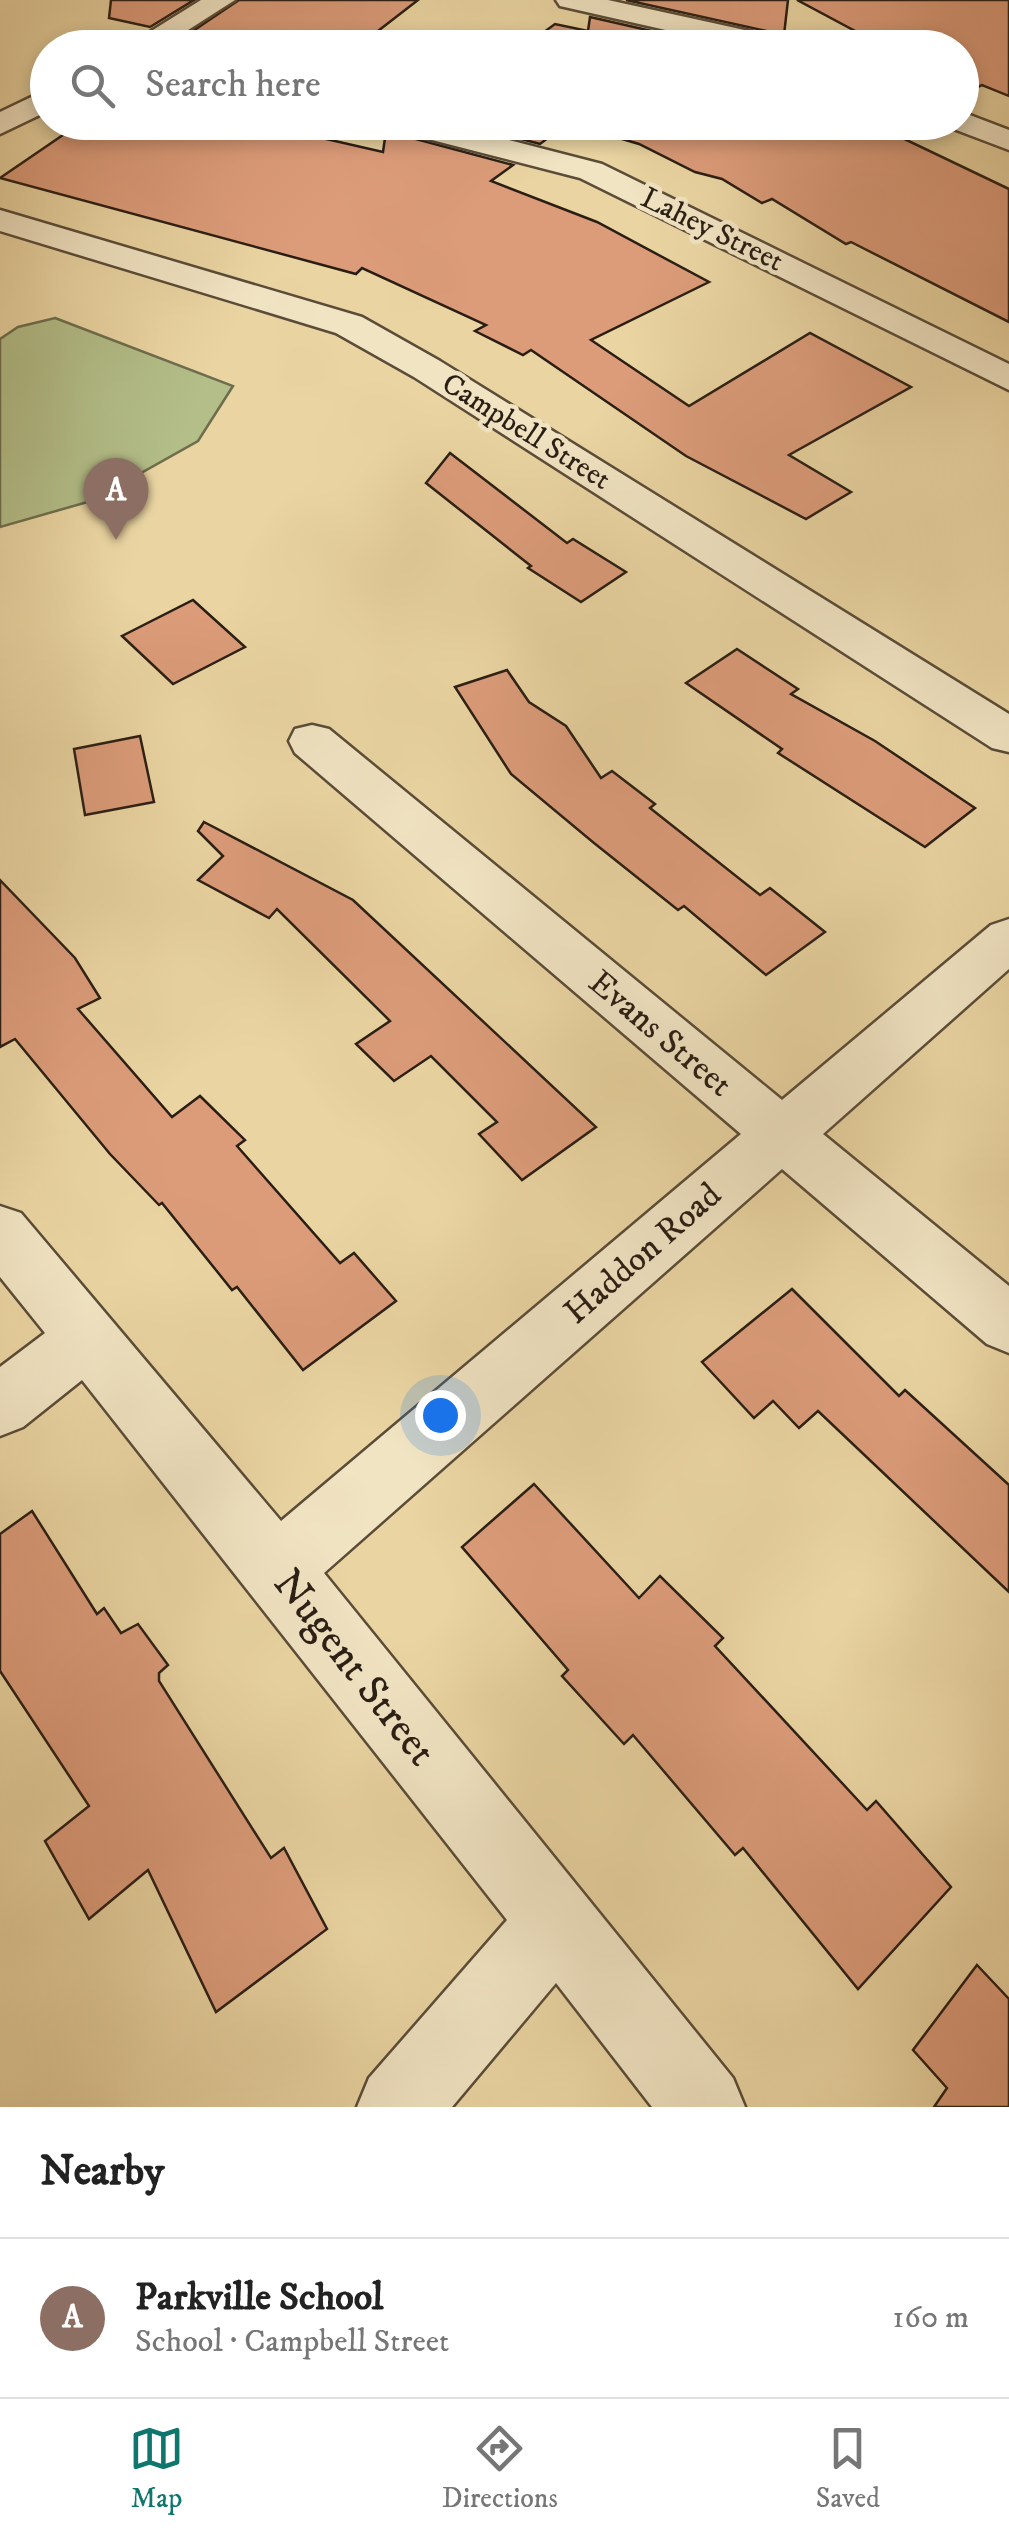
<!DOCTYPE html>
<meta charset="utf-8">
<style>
body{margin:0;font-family:"IM FELL DW Pica",serif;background:#f6f6f6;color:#222}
.you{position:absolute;left:440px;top:1415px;width:35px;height:35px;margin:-25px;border:8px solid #fff;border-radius:50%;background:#1a73e8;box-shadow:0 0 0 15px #1a73e833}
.badge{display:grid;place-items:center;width:65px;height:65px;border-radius:50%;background:#0f766e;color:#fff;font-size:32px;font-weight:700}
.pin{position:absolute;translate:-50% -82px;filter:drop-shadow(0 2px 5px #0008)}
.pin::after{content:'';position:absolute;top:52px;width:35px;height:30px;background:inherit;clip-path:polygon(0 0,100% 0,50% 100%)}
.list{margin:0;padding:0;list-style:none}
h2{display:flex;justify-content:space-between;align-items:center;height:130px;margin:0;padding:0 40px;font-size:42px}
h2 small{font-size:32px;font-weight:400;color:#767676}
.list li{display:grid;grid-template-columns:65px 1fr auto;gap:30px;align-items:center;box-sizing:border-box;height:160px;padding:0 40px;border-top:2px solid #e0e0e0}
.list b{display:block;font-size:38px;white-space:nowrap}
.list p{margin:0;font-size:32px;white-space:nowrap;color:#767676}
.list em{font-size:32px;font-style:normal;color:#767676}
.icon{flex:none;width:55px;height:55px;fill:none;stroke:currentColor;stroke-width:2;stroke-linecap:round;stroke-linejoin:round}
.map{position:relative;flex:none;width:1009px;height:2107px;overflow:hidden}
.search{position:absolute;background:#fff;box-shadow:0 5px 15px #0003;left:30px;right:30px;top:30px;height:110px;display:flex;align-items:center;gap:25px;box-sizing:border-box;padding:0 35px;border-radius:55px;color:#767676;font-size:38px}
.sheet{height:290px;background:#fff}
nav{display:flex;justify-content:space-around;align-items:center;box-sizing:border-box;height:140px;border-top:2px solid #e0e0e0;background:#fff;font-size:28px;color:#767676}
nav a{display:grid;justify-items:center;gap:5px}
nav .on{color:#0f766e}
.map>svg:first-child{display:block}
.green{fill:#b3be88;stroke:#6e6e4e;stroke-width:2.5}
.building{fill:#dc9c7a;stroke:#2a1e14;stroke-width:2.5}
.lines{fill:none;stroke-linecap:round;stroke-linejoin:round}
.minor-casing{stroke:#5a4c38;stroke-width:5}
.minor{fill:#f1e4c3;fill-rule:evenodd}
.labels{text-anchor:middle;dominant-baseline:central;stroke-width:9;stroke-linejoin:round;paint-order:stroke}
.far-street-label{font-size:30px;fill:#2a1e14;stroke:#f1e4c3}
.street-label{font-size:35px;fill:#2a1e14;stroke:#f1e4c3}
.near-street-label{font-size:42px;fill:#2a1e14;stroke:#f1e4c3}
</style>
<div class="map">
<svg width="1009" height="2107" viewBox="0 0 1009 2107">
<rect width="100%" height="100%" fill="#ead5a2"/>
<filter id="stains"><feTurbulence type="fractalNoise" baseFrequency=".002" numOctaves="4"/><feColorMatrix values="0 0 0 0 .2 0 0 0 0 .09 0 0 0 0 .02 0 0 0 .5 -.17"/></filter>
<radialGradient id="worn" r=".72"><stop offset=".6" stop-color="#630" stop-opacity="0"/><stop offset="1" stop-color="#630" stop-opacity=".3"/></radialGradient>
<path class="green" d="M55 318 233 386 198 441 91 501 0 527V339L18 327Z"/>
<g class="building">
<path d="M111 0H194L150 27 109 18Z"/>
<path d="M239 0H418L356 48H239L187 35Z"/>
<path d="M626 0H788L784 35Z"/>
<path d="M797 0H1009V96L982 85 969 91 962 87V48H887Z"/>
<path d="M590 17 726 48H522L555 24 588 31Z"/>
<path d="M82 122H252L383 152 386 131 513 165 491 181 597 222 709 282 591 340 689 406 810 333 911 387 789 455 851 492 806 519 686 456 531 350 523 355 475 331 486 325 362 268 356 274 0 178Z"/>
<path d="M456 122H869L1009 189V322L851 242 846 244 772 199 762 203 722 179 695 172 639 144 568 123 540 144Z"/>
<path d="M450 453 567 543 573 539 626 572 581 602 528 568 531 566 426 483Z"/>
<path d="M193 600 245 647 173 684 122 636Z"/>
<path d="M737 649 798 689 791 694 875 741 975 808 925 847 778 753 782 749 686 683Z"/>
<path d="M507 670 529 702 566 726 601 778 612 771 655 804 650 808 760 895 770 888 825 932 766 975 684 906 678 910 594 843 511 774 455 687Z"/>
<path d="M140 736 154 802 85 815 74 749Z"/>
<path d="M204 822 353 900 596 1127 522 1180 479 1134 497 1122 431 1056 394 1081 356 1044 390 1021 277 909 269 918 198 880 223 856 198 831Z"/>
<path d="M0 880 75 958 100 998 78 1009 172 1117 200 1096 245 1140 237 1146 340 1263 354 1253 396 1301 303 1370 237 1287 232 1290 162 1203 159 1205 110 1154 15 1039 0 1047Z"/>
<path d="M792 1289 899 1396 905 1390 1009 1485V1592L818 1411 799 1428 773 1401 754 1418 702 1362Z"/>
<path d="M534 1484 639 1598 660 1576 723 1638 715 1646 867 1810 876 1801 951 1887 858 1989 743 1848 735 1855 633 1735 624 1744 562 1676 568 1670 462 1547Z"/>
<path d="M32 1511 97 1614 104 1608 121 1633 138 1624 168 1665 159 1673V1681L271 1858 284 1848 327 1929 216 2012 148 1870 89 1919 45 1841 89 1806 0 1671V1534Z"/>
<path d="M977 1965 1009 1999V2107H934L947 2088 913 2050Z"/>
</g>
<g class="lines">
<g class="minor-casing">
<g id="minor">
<path d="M201 0H235L160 48H124Z"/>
<path d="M556 0H608L786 39 800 48H745L560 6Z"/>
<path d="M48 89V111L0 134V112Z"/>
<path d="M962 112 1009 130V150L951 128 948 122H962Z"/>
<path d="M385 122H439L602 164 1009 364V390L580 178 389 129Z"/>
<path d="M0 210 362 317 440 361 1009 714V752L992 748 414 377 336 333 0 231Z"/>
<path d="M312 725 329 729 782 1100 991 925 1009 919V969L823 1134 1009 1286V1353L987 1344 782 1169 324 1573 733 2078 745 2107H652L556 1983 452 2107H357L369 2078 507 1920 82 1380 23 1427 0 1436V1367L45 1333 0 1277V1206L21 1213 281 1521 741 1134 295 753 289 741 295 729Z"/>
</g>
</g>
<use href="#minor" class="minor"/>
</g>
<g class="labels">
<g class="far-street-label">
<text transform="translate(712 230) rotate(26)">Lahey Street</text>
<text transform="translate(526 432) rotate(32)">Campbell Street</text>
</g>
<g class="street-label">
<text transform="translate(660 1034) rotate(40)">Evans Street</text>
<text transform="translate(643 1254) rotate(-41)">Haddon Road</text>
</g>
<g class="near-street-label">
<text transform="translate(354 1668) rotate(52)">Nugent Street</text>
</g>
</g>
<rect width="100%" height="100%" filter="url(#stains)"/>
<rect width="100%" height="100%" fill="url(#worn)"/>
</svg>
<div class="you"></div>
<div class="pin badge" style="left:116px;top:540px;background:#8d6e63">A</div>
<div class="search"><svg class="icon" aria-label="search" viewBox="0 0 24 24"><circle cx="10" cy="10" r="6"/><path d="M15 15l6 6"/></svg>Search here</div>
</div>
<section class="sheet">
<h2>Nearby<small></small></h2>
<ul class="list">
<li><span class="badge" style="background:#8d6e63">A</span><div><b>Parkville School</b><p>School · Campbell Street</p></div><em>160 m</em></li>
</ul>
</section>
<nav>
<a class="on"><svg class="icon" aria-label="map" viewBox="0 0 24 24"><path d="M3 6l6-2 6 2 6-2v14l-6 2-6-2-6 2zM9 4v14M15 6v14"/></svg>Map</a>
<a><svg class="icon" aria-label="directions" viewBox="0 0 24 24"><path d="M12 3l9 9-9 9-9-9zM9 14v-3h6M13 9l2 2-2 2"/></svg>Directions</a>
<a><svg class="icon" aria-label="saved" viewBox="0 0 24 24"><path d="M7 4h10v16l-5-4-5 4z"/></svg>Saved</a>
</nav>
